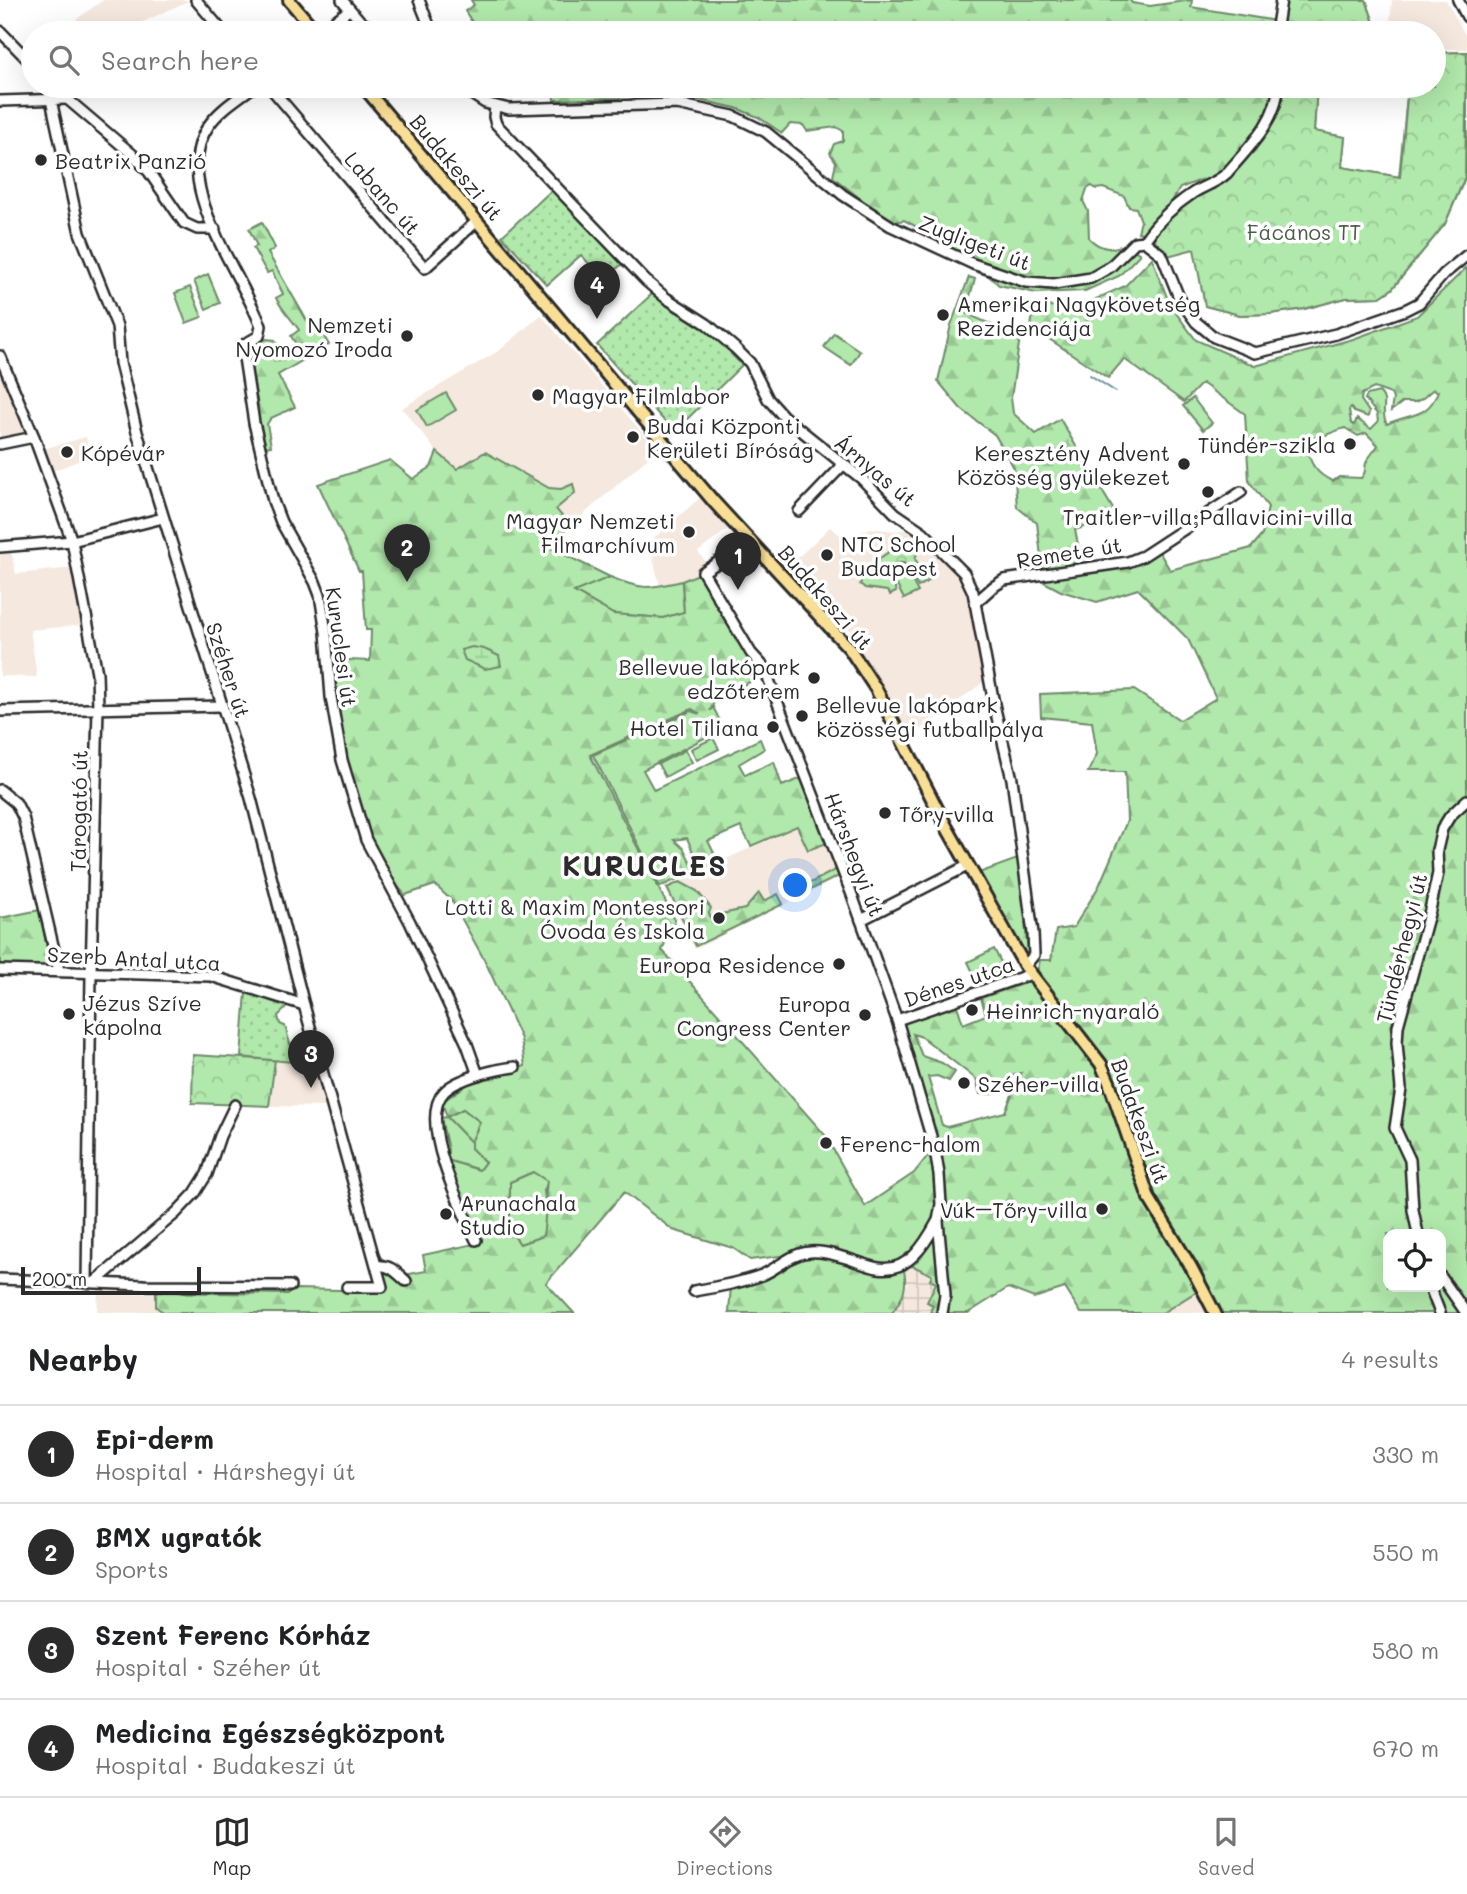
<!DOCTYPE html>
<meta charset="utf-8">
<style>
body{margin:0;font-family:Mali,sans-serif;background:#f2f2f2;color:#202124}
.controls{position:absolute;right:21px;bottom:21px;display:grid;overflow:hidden;border-radius:14px;box-shadow:0 7px 28px #0002}
.controls button{width:63px;height:63px;display:grid;place-items:center;padding:0;border:0;border-bottom:2px solid #e0e0e0;background:#fff;color:#202124;font:35px sans-serif}
.scale{position:absolute;left:21px;bottom:18px;width:180px;box-sizing:border-box;padding-left:7px;border:4px solid #2b2b2b;border-top:0;font-size:19px;line-height:24px;white-space:nowrap;color:#2b2b2b;-webkit-text-stroke:5px #fff;paint-order:stroke}
.you{position:absolute;left:796px;top:886px;width:24px;height:24px;margin:-18px;border:5px solid #fff;border-radius:50%;background:#1a73e8;box-shadow:0 0 0 10px #1a73e833}
.badge{display:grid;place-items:center;width:46px;height:46px;border-radius:50%;background:#2b2b2b;color:#fff;font-size:23px;font-weight:700}
.pin{position:absolute;translate:-50% -58px;filter:drop-shadow(0 2px 4px #0008)}
.pin::after{content:'';position:absolute;top:37px;width:24px;height:21px;background:inherit;clip-path:polygon(0 0,100% 0,50% 100%)}
.list{margin:0;padding:0;list-style:none}
h2{display:flex;justify-content:space-between;align-items:center;height:91px;margin:0;padding:0 28px;font-size:30px}
h2 small{font-size:23px;font-weight:400;color:#757577}
.list li{display:grid;grid-template-columns:46px 1fr auto;gap:21px;align-items:center;box-sizing:border-box;height:98px;padding:0 28px;border-top:2px solid #e0e0e0}
.list b{display:block;font-size:26px;white-space:nowrap}
.list p{margin:0;font-size:23px;white-space:nowrap;color:#757577}
.list em{font-size:23px;font-style:normal;color:#757577}
.icon{flex:none;width:38px;height:38px;fill:none;stroke:currentColor;stroke-width:2;stroke-linecap:round;stroke-linejoin:round}
.map{position:relative;flex:none;width:1467px;height:1313px;overflow:hidden}
.search{position:absolute;background:#fff;box-shadow:0 7px 28px #0002;left:21px;right:21px;top:21px;height:77px;display:flex;align-items:center;gap:18px;box-sizing:border-box;padding:0 24px;border-radius:38px;color:#757577;font-size:26px}
.sheet{height:483px;background:#fff}
nav{display:flex;justify-content:space-around;align-items:center;box-sizing:border-box;height:98px;border-top:2px solid #e0e0e0;background:#fff;font-size:19px;color:#757577}
nav a{display:grid;justify-items:center;gap:4px}
nav .on{color:#2b2b2b}
.map>svg:first-child{display:block}
.built{fill:#f5e8de}
.industrial{fill:url(#industrial-grid)}
.grass{fill:#b1e8ab;stroke:#6e8a6b;stroke-width:2}
.forest{fill:url(#forest-firs);stroke:#6e8a6b;stroke-width:2;fill-rule:evenodd}
.wetland{fill:url(#wetland-marsh);stroke:#6e8a6b;stroke-width:2}
.park{fill:url(#park-crowns);stroke:#6e8a6b;stroke-width:2}
.garden{fill:url(#garden-dots);stroke:#6e8a6b;stroke-width:2}
.lines{fill:none;stroke-linecap:round;stroke-linejoin:round}
.stream{stroke:#62929a;stroke-width:2}
.minor-casing{stroke:#2b2b2b;stroke-width:14}
.major-casing{stroke:#2b2b2b;stroke-width:16}
.minor{stroke:#fff;stroke-width:9}
.major{stroke:#f9df96;stroke-width:10}
.poi-dot{fill:#2b2b2b;stroke:#fff;stroke-width:2.5}
.labels{text-anchor:middle;dominant-baseline:central;stroke-width:7;stroke-linejoin:round;paint-order:stroke}
.poi-label{font-size:21px;fill:#2b2b2b;stroke:#fff;text-anchor:start}
.street-label{font-size:21px;fill:#2b2b2b;stroke:#fff}
.park-label{font-size:21px;fill:#4c5a4b;stroke:#fff}
.district-label{font-size:28px;font-weight:bold;letter-spacing:2px;fill:#2b2b2b;stroke:#fff}
</style>
<div class="map">
<svg width="1467" height="1313" viewBox="0 0 1467 1313">
<defs>
<pattern id="industrial-grid" width="8" height="8" patternUnits="userSpaceOnUse" patternTransform="scale(1.75)"><rect width="8" height="8" fill="#f5e8de"/><path d="M0 4h8M4 0v8" fill="none" stroke="#d2c7bf"/></pattern>
<pattern id="forest-firs" width="22" height="20" patternUnits="userSpaceOnUse" patternTransform="scale(1.75)"><rect width="22" height="20" fill="#b1e8ab"/><path d="M5 1l3.5 6h-7zM16 11l3.5 6h-7z" fill="#98c793"/></pattern>
<pattern id="wetland-marsh" width="20" height="14" patternUnits="userSpaceOnUse" patternTransform="scale(1.75)"><rect width="20" height="14" fill="#b1e8ab"/><path d="M1 5h8M5 5V1M11 12h8M15 12V8" fill="none" stroke="#98c793"/></pattern>
<pattern id="park-crowns" width="20" height="18" patternUnits="userSpaceOnUse" patternTransform="scale(1.75)"><rect width="20" height="18" fill="#b1e8ab"/><path d="M2 6a3 3 0 1 1 6 0M12 15a3 3 0 1 1 6 0" fill="none" stroke="#98c793"/></pattern>
<pattern id="garden-dots" width="8" height="8" patternUnits="userSpaceOnUse" patternTransform="scale(1.75)"><rect width="8" height="8" fill="#b1e8ab"/><path d="M2 2h.1M6 6h.1" fill="none" stroke="#98c793" stroke-width="1.8" stroke-linecap="round"/></pattern>
</defs>
<rect width="100%" height="100%" fill="#fff"/>
<filter id="ink" filterUnits="userSpaceOnUse"><feTurbulence type="fractalNoise" baseFrequency=".0143" numOctaves="2"/><feDisplacementMap in="SourceGraphic" scale="14" xChannelSelector="R" yChannelSelector="G"/><feConvolveMatrix kernelMatrix="1 2 1 2 8 2 1 2 1" color-interpolation-filters="sRGB"/></filter>
<g filter="url(#ink)">
<g class="built">
<path d="M103 0H190L119 33H64L72 27 70 24Z"/>
<path d="M1392 0H1446L1467 38V49H1434V33H1389Z"/>
<path d="M541 315 657 450 570 526 556 509 575 493 549 488 485 452 457 469 437 452 402 408 500 350Z"/>
<path d="M0 370 27 434 0 439Z"/>
<path d="M86 437 90 456 50 472 43 449Z"/>
<path d="M700 498 728 529 698 552 709 566 703 572 682 581 660 586 649 542Z"/>
<path d="M830 527 844 538 871 528 894 531 911 529 959 572 969 594 985 681 908 738 882 685 859 648 853 633 848 628 841 626 829 615 787 568Z"/>
<path d="M11 550 16 574 73 568 84 625 30 630 37 677 0 676V551Z"/>
<path d="M797 827 808 851 827 843 840 877 695 949 664 887Z"/>
<path d="M275 1060 301 1063 314 1060 327 1107 269 1106Z"/>
<path d="M98 1289 156 1292V1307L165 1313H97Z"/>
<path d="M1197 1292 1208 1313H1162Z"/>
</g>
<path class="industrial" d="M911 1265 932 1275 936 1283 927 1302 933 1305 930 1313H892L902 1300 907 1283 904 1271Z"/>
<g class="grass">
<path d="M208 274 220 303 206 309 194 281Z"/>
<path d="M190 287 202 317 186 323 175 293Z"/>
<path d="M834 333 860 351 851 365 824 347Z"/>
<path d="M446 393 456 410 427 427 417 410Z"/>
<path d="M1193 398 1212 423 1203 430 1183 406Z"/>
<path d="M903 564 918 592 904 599 890 572Z"/>
<path d="M610 577C642 590 648 589 682 581L684 612 663 618 613 614 573 591Z"/>
<path d="M713 738 719 749 697 760 691 749Z"/>
<path d="M685 750 692 762 665 777 658 764Z"/>
<path d="M994 949 1004 968 977 981 968 962Z"/>
<path d="M447 1117 471 1142V1148L485 1162 479 1170 447 1160 448 1150 441 1118Z"/>
<path d="M533 1172 548 1181 544 1191 547 1214 543 1236 520 1244 510 1231V1182Z"/>
</g>
<g class="forest">
<path d="M471 0H1130L1132 3 1150 6 1192 0 1191 7 1276 21 1366 0 1373 20 1362 33H503L500 29 488 33H479L465 11 474 5Z"/>
<path d="M1467 52V178H1465L1445 224 1392 289 1380 297 1346 298 1304 309 1270 314 1240 315 1205 306 1208 187 1201 180 1180 188 1164 214 1145 234 1138 232 1141 221 1136 208 1129 207 1124 196 1103 188 1096 189 1092 186 1087 189 1083 201 1088 211 1089 238C1100 249 1111 251 1126 244L1140 254 1119 276 1085 291 1036 293 999 285 974 263 918 238 917 227 904 220 891 223 833 177 836 162 830 153 834 144 843 141V131L836 127 807 131 803 125 790 124 782 133 758 117 736 108 690 98 679 86H1317L1314 131 1345 137 1342 167 1399 177 1408 86H1434V53Z"/>
<path d="M553 86H626L620 98 554 100Z"/>
<path d="M262 222 275 248 268 253 310 326 317 324 329 345 278 375 295 407 271 418 267 424 271 446 265 447 256 409 258 406 248 350 250 347 266 339 275 340 285 358 300 351 291 336 299 330C291 318 282 310 276 298L283 294 272 271 267 273 253 248 257 246 249 229Z"/>
<path d="M1152 258 1170 305 1196 340 1255 366 1353 339 1417 316 1467 267V1313H1222L1220 1309 1208 1313 1196 1292 1162 1313H1081L1065 1288 1034 1298 1008 1288 968 1313H930L933 1305 927 1302 936 1283 930 1280 932 1275 911 1265 904 1271C908 1288 902 1299 892 1313H729L731 1285 782 1262 779 1256 750 1260 733 1248 673 1230 624 1192 546 1283 574 1313H165L156 1307V1292L287 1294 297 1289 378 1291 372 1258 380 1257 404 1275 426 1271 423 1255 479 1243 447 1160 479 1170 485 1162 471 1148V1142L480 1122 463 1109 447 1117 442 1102 471 1082 525 1066 521 1039 486 963 452 901 435 885 405 895 380 865 369 847 342 760 328 659 370 661 371 630H366L362 571H359L318 484 390 460 413 479 431 467 437 452 457 469 485 452 549 488 561 489 573 484 575 493 556 509 570 526 547 546 610 577 574 592 613 614 663 618 684 612 682 581 703 572 763 675 715 700 710 711 713 707 720 721 714 733 643 770 654 790 760 739 764 749 739 764 745 775 774 762 782 786 802 778 827 843 808 850 797 826 751 846 741 827 708 841 718 861 705 867 694 854 687 838 674 840 684 849 695 871 660 887 593 755 691 711 700 714 692 709 590 755 675 920 662 950 825 1135 865 1206 914 1173 933 1149 902 1023 957 1005 963 1024 986 1015 981 998 1031 981 1037 972 1040 960H1051L1056 930 1074 927 1099 886 1127 821 1125 772H1088L1097 754 1092 722 1041 717 1040 694 1134 690 1180 720 1216 698 1188 639 1138 589 1097 602 1061 591 1044 582 1037 523 1017 507 1014 468 995 435 961 409 938 381 951 325 969 277 975 279 965 313 1020 337 1011 398 1013 413 1036 434 1060 419 1117 516 1075 530 1084 573 1138 564 1158 550 1170 570 1251 548 1262 535 1268 507 1249 481 1245 414 1202 383 1184 402 1124 359 1108 378 1031 327 1034 307 1083 305 1125 286ZM1374 388 1391 394 1393 399 1391 411 1403 402H1415L1422 399 1432 390 1438 391C1428 419 1410 413 1387 424 1379 412 1390 401 1379 392L1367 395 1365 399 1377 414 1378 422 1371 429 1357 419 1354 425 1351 423 1349 410 1351 408 1354 412 1368 417 1369 412 1361 400 1362 394ZM1345 428 1358 436 1366 433 1378 445C1375 451 1368 457 1366 463 1364 470 1367 472 1361 478L1339 477 1333 481C1317 475 1309 464 1307 446L1312 438C1324 438 1333 431 1345 428ZM913 1034 922 1037 976 1079 980 1094H994L1004 1085 1008 1077 1021 1073 1005 1112 947 1127 942 1125 928 1077 937 1076 949 1081 955 1072 942 1063 922 1056ZM533 1172 547 1181C544 1200 547 1216 543 1236L520 1244 510 1231V1182ZM1388 1234H1441V1287H1388Z"/>
<path d="M1020 858 1028 922 1025 923 1028 951 1030 952 1031 955 1023 957 976 874Z"/>
<path d="M837 869 839 876 796 897 795 891Z"/>
<path d="M680 882 697 891 711 908 709 913 712 922 717 915 745 909 759 893 764 901 778 894 783 904 696 946 667 888Z"/>
<path d="M40 910 50 966H0V918Z"/>
</g>
<path class="wetland" d="M472 647 484 649 499 656 501 666 485 669 465 660 461 650Z"/>
<g class="park">
<path d="M1281 0H1366L1373 20 1362 33H1276Z"/>
<path d="M1467 52 1465 177 1445 224 1392 289 1380 297 1346 298 1304 309 1270 314 1240 315 1205 306 1194 249 1168 256 1156 243 1154 234C1169 216 1186 197 1209 189L1261 130 1278 86H1317L1314 131 1345 137 1342 167 1400 177 1408 86H1434V53Z"/>
<path d="M912 542 919 548 915 559 929 581 918 587 904 563C895 562 892 564 886 570L893 581 896 592 890 595 887 591 865 588 860 584C868 564 892 546 912 542Z"/>
<path d="M193 1055 275 1060 269 1106 192 1103Z"/>
<path d="M463 1109 480 1122 471 1142 447 1117Z"/>
</g>
<g class="garden">
<path d="M553 189 622 264 604 280 581 255 547 285 502 236Z"/>
<path d="M653 293 734 349 731 354 742 365 674 432 597 345Z"/>
<path d="M246 992 287 1007 278 1016 280 1024 285 1026 290 1044 309 1039 314 1060 302 1063 241 1057Z"/>
</g>
<g class="lines">
<path class="stream" d="M1090 375 1116 392"/>
<g class="minor-casing">
<g id="minor">
<path d="M196 0 224 33"/>
<path d="M342 0 361 22 380 33"/>
<path d="M419 0 432 33"/>
<path d="M1458 0 1467 17"/>
<path d="M0 31 33 65"/>
<path d="M319 33 349 10"/>
<path d="M1276 33 1281 0"/>
<path d="M48 86 80 233 117 326 120 363 137 432 251 798 304 1005 382 1287H347"/>
<path d="M52 86 132 154 149 172 184 223 197 229H215"/>
<path d="M254 86C239 98 220 109 209 125 169 182 240 270 261 326L259 336 245 344 243 351 254 423 273 501 281 522 315 582 320 595 326 632 331 697 342 760 366 840 410 922 467 1044 478 1075"/>
<path d="M269 86 425 268 477 221"/>
<path d="M459 86 485 103 509 109 677 104 733 116 766 132 843 195 891 226 973 264 1026 282 1054 284 1091 278 1110 267 1135 242 1144 241 1162 255 1180 300 1196 322 1214 337 1255 353 1336 334 1405 310 1419 303 1444 274 1467 255"/>
<path d="M0 101 68 99"/>
<path d="M495 106 494 117 496 124 646 281 666 298 707 324 736 349 750 363 768 399 783 416 862 479 895 513 923 532 964 573 973 592 995 709 1012 779 1033 933 1034 955 1025 966"/>
<path d="M1144 241C1156 223 1175 205 1193 193 1205 185 1215 184 1227 173 1248 148 1278 120 1278 86"/>
<path d="M0 356 34 437 72 541 97 673 98 708 91 973 87 1282"/>
<path d="M0 444 34 437"/>
<path d="M799 511 844 464"/>
<path d="M751 541 703 572 751 653 762 665 767 675 852 895 897 1020 935 1150 939 1174 941 1204 938 1221 945 1295 942 1313"/>
<path d="M0 547 72 541 163 518"/>
<path d="M975 603 993 587 1004 580 1128 562 1143 556 1241 492"/>
<path d="M0 711 222 706"/>
<path d="M0 790 16 803 23 817 59 971"/>
<path d="M861 920 967 866"/>
<path d="M0 970 211 976 304 1005"/>
<path d="M897 1020 1031 974"/>
<path d="M1418 1234 1413 1210 1410 1160 1395 1128 1401 1089 1397 1043 1398 1026 1430 910 1438 873 1437 850 1442 829 1450 816 1467 800"/>
<path d="M476 1240C462 1211 417 1120 444 1092 457 1078 497 1069 515 1067"/>
<path d="M377 1266C390 1264 397 1273 406 1281"/>
<path d="M1441 1277 1466 1313"/>
<path d="M0 1279 144 1285 290 1286"/>
<path d="M95 1282 176 1213 195 1193 207 1174 220 1136 235 1105"/>
<path d="M1430 1287 1440 1313"/>
<path d="M694 1291C717 1287 740 1283 762 1275 779 1268 791 1253 810 1252 821 1251 832 1254 842 1257 854 1260 866 1266 878 1268 908 1273 925 1244 937 1222"/>
</g>
</g>
<g class="major-casing">
<g id="major">
<path d="M289 0 317 33"/>
<path d="M363 86 714 502 849 648 876 689 946 826 1025 966 1101 1064 1109 1082 1149 1198 1191 1267 1215 1313"/>
</g>
</g>
<use href="#minor" class="minor"/>
<use href="#major" class="major"/>
</g>
</g>
<g class="poi-dot">
<circle cx="41" cy="160" r="7"/>
<circle cx="943" cy="315" r="7"/>
<circle cx="407" cy="336" r="7"/>
<circle cx="538" cy="395" r="7"/>
<circle cx="633" cy="437" r="7"/>
<circle cx="1350" cy="444" r="7"/>
<circle cx="67" cy="452" r="7"/>
<circle cx="1184" cy="464" r="7"/>
<circle cx="1208" cy="492" r="7"/>
<circle cx="689" cy="532" r="7"/>
<circle cx="827" cy="555" r="7"/>
<circle cx="814" cy="678" r="7"/>
<circle cx="802" cy="716" r="7"/>
<circle cx="773" cy="727" r="7"/>
<circle cx="885" cy="813" r="7"/>
<circle cx="719" cy="918" r="7"/>
<circle cx="839" cy="964" r="7"/>
<circle cx="972" cy="1010" r="7"/>
<circle cx="69" cy="1014" r="7"/>
<circle cx="865" cy="1015" r="7"/>
<circle cx="964" cy="1083" r="7"/>
<circle cx="826" cy="1143" r="7"/>
<circle cx="1102" cy="1209" r="7"/>
<circle cx="446" cy="1214" r="7"/>
</g>
<g class="labels">
<g class="poi-label">
<text x="55" y="160">Beatrix Panzió</text>
<text x="957" y="303">Amerikai Nagykövetség<tspan x="957" dy="24">Rezidenciája</tspan></text>
<text x="393" y="324" text-anchor="end">Nemzeti<tspan x="393" dy="24">Nyomozó Iroda</tspan></text>
<text x="552" y="395">Magyar Filmlabor</text>
<text x="647" y="425">Budai Központi<tspan x="647" dy="24">Kerületi Bíróság</tspan></text>
<text x="1336" y="444" text-anchor="end">Tündér-szikla</text>
<text x="81" y="452">Kópévár</text>
<text x="1170" y="452" text-anchor="end">Keresztény Advent<tspan x="1170" dy="24">Közösség gyülekezet</tspan></text>
<text x="1208" y="516" text-anchor="middle">Traitler-villa;Pallavicini-villa</text>
<text x="675" y="520" text-anchor="end">Magyar Nemzeti<tspan x="675" dy="24">Filmarchívum</tspan></text>
<text x="841" y="543">NTC School<tspan x="841" dy="24">Budapest</tspan></text>
<text x="800" y="666" text-anchor="end">Bellevue lakópark<tspan x="800" dy="24">edzőterem</tspan></text>
<text x="816" y="704">Bellevue lakópark<tspan x="816" dy="24">közösségi futballpálya</tspan></text>
<text x="759" y="727" text-anchor="end">Hotel Tiliana</text>
<text x="899" y="813">Tőry-villa</text>
<text x="705" y="906" text-anchor="end">Lotti &amp; Maxim Montessori<tspan x="705" dy="24">Óvoda és Iskola</tspan></text>
<text x="825" y="964" text-anchor="end">Europa Residence</text>
<text x="83" y="1002">Jézus Szíve<tspan x="83" dy="24">kápolna</tspan></text>
<text x="851" y="1003" text-anchor="end">Europa<tspan x="851" dy="24">Congress Center</tspan></text>
<text x="986" y="1010">Heinrich-nyaraló</text>
<text x="978" y="1083">Széher-villa</text>
<text x="840" y="1143">Ferenc-halom</text>
<text x="460" y="1202">Arunachala<tspan x="460" dy="24">Studio</tspan></text>
<text x="1088" y="1209" text-anchor="end">Vúk–Tőry-villa</text>
</g>
<g class="street-label">
<text transform="translate(457 167) rotate(50)">Budakeszi út</text>
<text transform="translate(383 193) rotate(49)">Labanc út</text>
<text transform="translate(975 242) rotate(21)">Zugligeti út</text>
<text transform="translate(876 470) rotate(40)">Árnyas út</text>
<text transform="translate(1069 552) rotate(-9)">Remete út</text>
<text transform="translate(826 597) rotate(49)">Budakeszi út</text>
<text transform="translate(342 647) rotate(82)">Kuruclesi út</text>
<text transform="translate(229 670) rotate(72)">Széher út</text>
<text transform="translate(78 811) rotate(-89)">Tárogató út</text>
<text transform="translate(855 854) rotate(69)">Hárshegyi út</text>
<text transform="translate(1401 948) rotate(-76)">Tündérhegyi út</text>
<text transform="translate(134 958) rotate(3)">Szerb Antal utca</text>
<text transform="translate(959 981) rotate(-19)">Dénes utca</text>
<text transform="translate(1141 1121) rotate(70)">Budakeszi út</text>
</g>
<g class="park-label">
<text x="1304" y="231">Fácános TT</text>
</g>
<g class="district-label">
<text x="645" y="865">KURUCLES</text>
</g>
</g>
</svg>
<div class="controls">
<button><svg class="icon" aria-label="locate" viewBox="0 0 24 24"><circle cx="12" cy="12" r="6"/><path d="M12 2v4M12 18v4M2 12h4M18 12h4"/></svg></button>
</div>
<div class="scale">200 m</div>
<div class="you"></div>
<div class="pin badge" style="left:738px;top:590px">1</div>
<div class="pin badge" style="left:407px;top:582px">2</div>
<div class="pin badge" style="left:311px;top:1088px">3</div>
<div class="pin badge" style="left:597px;top:319px">4</div>
<div class="search"><svg class="icon" aria-label="search" viewBox="0 0 24 24"><circle cx="10" cy="10" r="6"/><path d="M15 15l6 6"/></svg>Search here</div>
</div>
<section class="sheet">
<h2>Nearby<small>4 results</small></h2>
<ul class="list">
<li><span class="badge">1</span><div><b>Epi-derm</b><p>Hospital · Hárshegyi út</p></div><em>330 m</em></li>
<li><span class="badge">2</span><div><b>BMX ugratók</b><p>Sports</p></div><em>550 m</em></li>
<li><span class="badge">3</span><div><b>Szent Ferenc Kórház</b><p>Hospital · Széher út</p></div><em>580 m</em></li>
<li><span class="badge">4</span><div><b>Medicina Egészségközpont</b><p>Hospital · Budakeszi út</p></div><em>670 m</em></li>
</ul>
</section>
<nav>
<a class="on"><svg class="icon" aria-label="map" viewBox="0 0 24 24"><path d="M3 6l6-2 6 2 6-2v14l-6 2-6-2-6 2zM9 4v14M15 6v14"/></svg>Map</a>
<a><svg class="icon" aria-label="directions" viewBox="0 0 24 24"><path d="M12 3l9 9-9 9-9-9zM9 14v-3h6M13 9l2 2-2 2"/></svg>Directions</a>
<a><svg class="icon" aria-label="saved" viewBox="0 0 24 24"><path d="M7 4h10v16l-5-4-5 4z"/></svg>Saved</a>
</nav>
